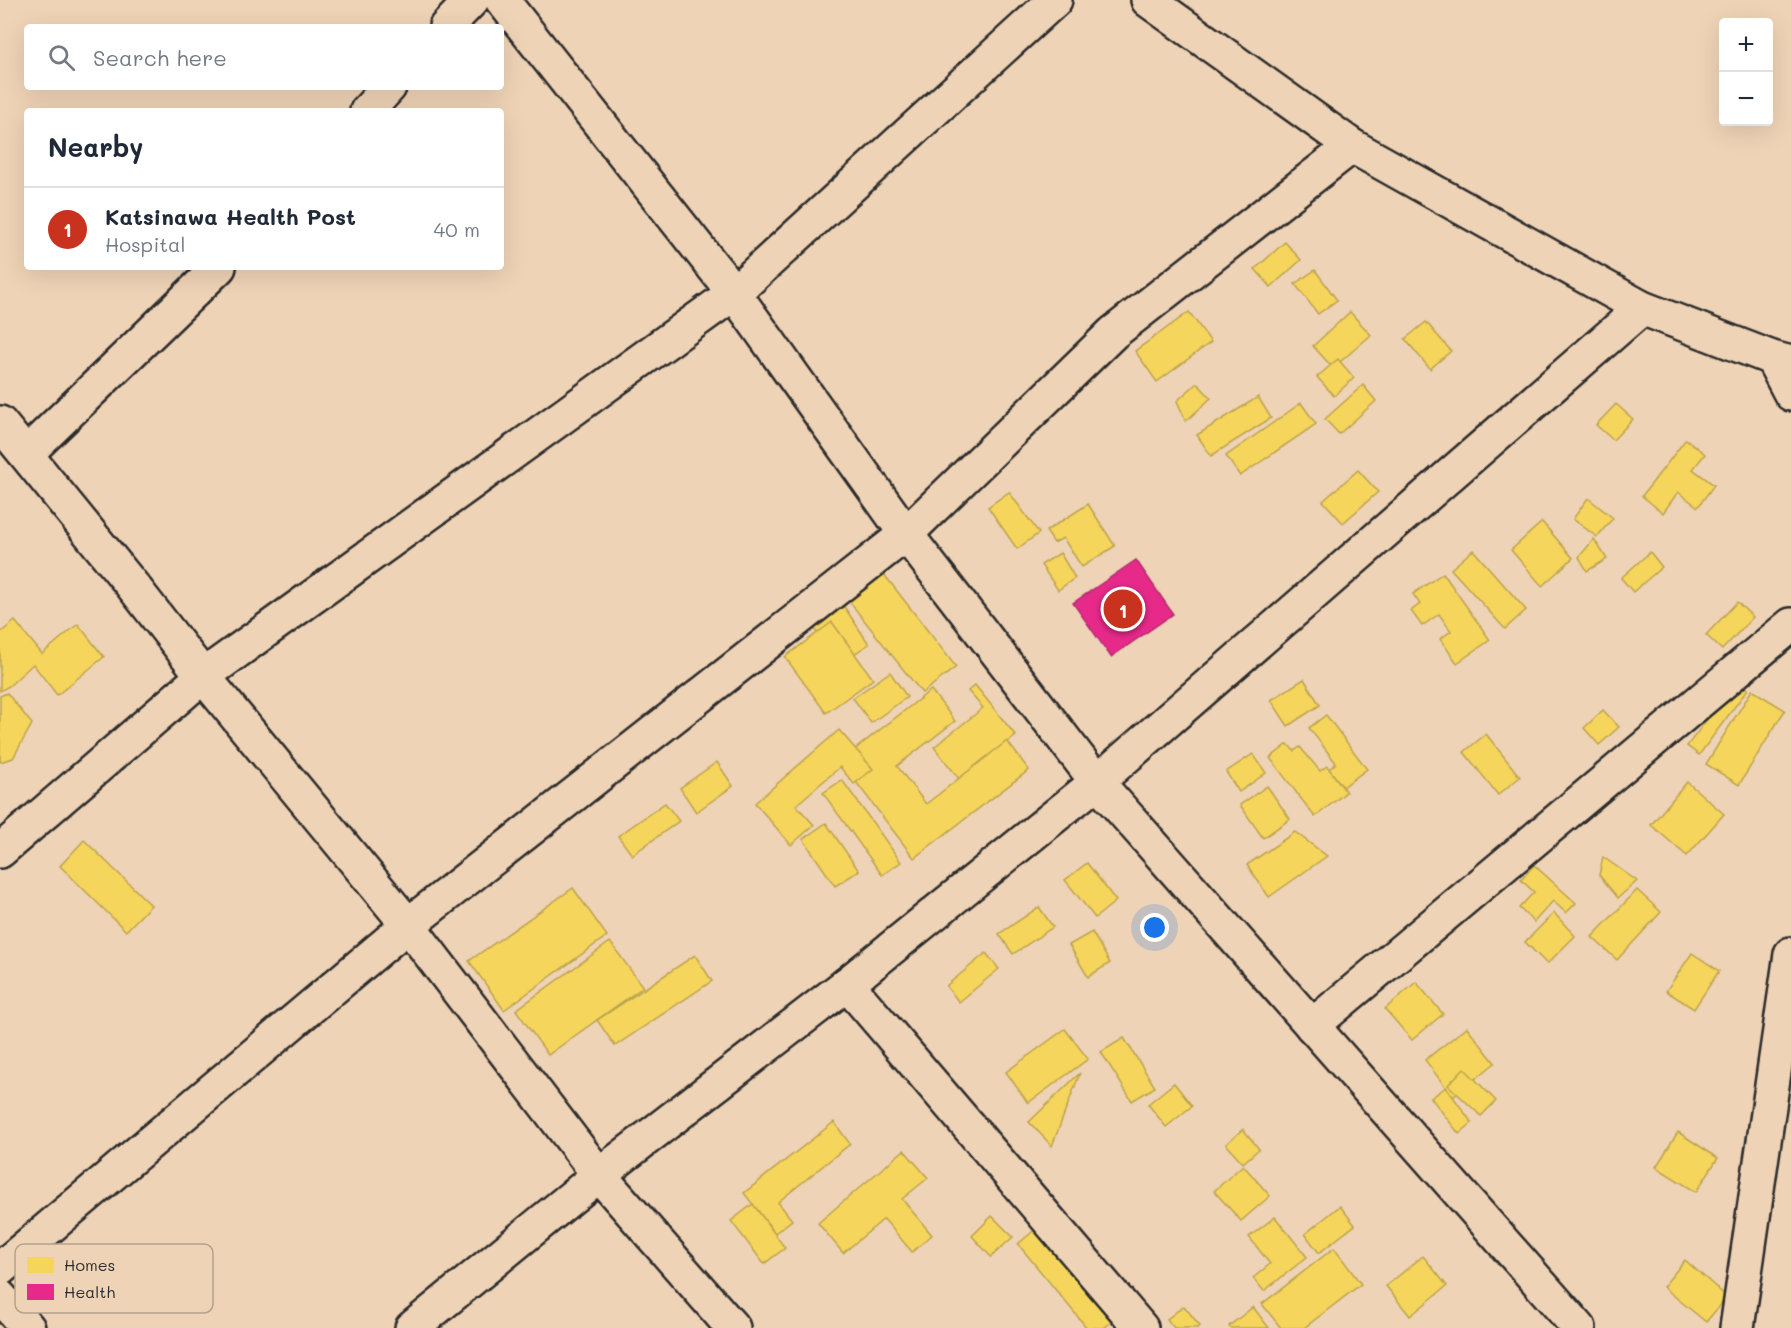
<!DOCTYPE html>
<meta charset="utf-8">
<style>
body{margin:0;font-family:Mali,sans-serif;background:#f6f6f7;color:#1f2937}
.controls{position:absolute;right:18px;top:18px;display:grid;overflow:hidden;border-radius:6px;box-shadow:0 6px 24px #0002}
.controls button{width:54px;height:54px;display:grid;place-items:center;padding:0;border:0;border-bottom:2px solid #e0e1e3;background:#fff;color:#1f2937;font:30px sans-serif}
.you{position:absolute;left:1155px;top:928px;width:21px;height:21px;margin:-15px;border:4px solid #fff;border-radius:50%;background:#1a73e8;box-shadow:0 0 0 9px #1a73e833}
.badge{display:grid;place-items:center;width:39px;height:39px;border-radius:50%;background:#c8321e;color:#fff;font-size:20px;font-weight:700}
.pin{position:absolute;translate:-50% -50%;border:3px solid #fff;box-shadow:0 2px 6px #0006}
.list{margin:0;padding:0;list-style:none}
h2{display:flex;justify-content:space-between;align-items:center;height:78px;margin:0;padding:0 24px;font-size:26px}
h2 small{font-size:20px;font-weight:400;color:#747a83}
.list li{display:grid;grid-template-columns:39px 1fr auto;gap:18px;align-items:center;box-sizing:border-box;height:84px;padding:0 24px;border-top:2px solid #e0e1e3}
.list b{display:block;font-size:22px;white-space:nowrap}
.list p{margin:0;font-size:20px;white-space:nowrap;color:#747a83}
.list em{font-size:20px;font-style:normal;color:#747a83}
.icon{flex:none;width:33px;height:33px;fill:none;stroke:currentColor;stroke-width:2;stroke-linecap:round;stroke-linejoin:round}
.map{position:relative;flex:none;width:1791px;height:1328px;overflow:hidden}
.search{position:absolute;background:#fff;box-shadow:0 6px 24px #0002;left:24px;top:24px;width:480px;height:66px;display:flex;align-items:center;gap:15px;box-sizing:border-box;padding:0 21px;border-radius:6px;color:#747a83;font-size:22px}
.panel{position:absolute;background:#fff;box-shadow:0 6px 24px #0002;left:24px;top:108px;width:480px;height:162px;border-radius:6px}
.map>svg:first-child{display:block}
.homes{fill:#f6d55c;stroke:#b9a24d;stroke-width:1.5}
.health{fill:#e7298a;stroke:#af2a6e;stroke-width:1.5}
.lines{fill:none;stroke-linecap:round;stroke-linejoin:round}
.street-casing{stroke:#2b2b2b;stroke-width:38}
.street{stroke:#efd3b6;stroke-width:33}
.key{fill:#efd3b6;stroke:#b4a18c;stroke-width:1.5}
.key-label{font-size:16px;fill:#2b2b2b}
</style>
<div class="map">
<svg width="1791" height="1328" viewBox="0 0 1791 1328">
<rect width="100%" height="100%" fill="#efd3b6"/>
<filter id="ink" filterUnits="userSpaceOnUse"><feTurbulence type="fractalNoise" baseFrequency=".0167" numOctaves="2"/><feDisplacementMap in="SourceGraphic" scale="12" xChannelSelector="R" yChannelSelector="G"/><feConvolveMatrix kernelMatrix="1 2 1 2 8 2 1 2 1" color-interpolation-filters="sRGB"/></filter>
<g filter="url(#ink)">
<g class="homes">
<path d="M1285 242 1301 260 1271 287 1255 269Z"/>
<path d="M1315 270 1337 300 1318 314 1295 284Z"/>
<path d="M1189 312 1211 342 1157 382 1135 351Z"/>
<path d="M1350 312 1371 335 1333 368 1313 346Z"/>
<path d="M1426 322 1451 351 1430 369 1405 339Z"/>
<path d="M1338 359 1354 378 1334 396 1317 377Z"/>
<path d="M1197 383 1211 398 1186 421 1177 401Z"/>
<path d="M1363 385 1376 401 1339 434 1325 419Z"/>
<path d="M1258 397 1271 418 1211 456 1197 435Z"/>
<path d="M1301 403 1316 424 1240 476 1226 456Z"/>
<path d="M1616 404 1633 419 1613 440 1596 425Z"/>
<path d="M1686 439 1705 454 1693 469 1714 485 1698 507 1678 492 1663 513 1642 496Z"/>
<path d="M1358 470 1378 492 1343 523 1323 501Z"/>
<path d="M1009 492 1039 533 1017 549 988 507Z"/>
<path d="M1588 498 1613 518 1597 537 1573 519Z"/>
<path d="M1088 504 1115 546 1082 567 1063 538 1054 543 1046 531Z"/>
<path d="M1542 522 1573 558 1542 586 1511 550Z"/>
<path d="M1594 539 1607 559 1587 571 1579 557Z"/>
<path d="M1473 550 1526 610 1505 629 1451 569Z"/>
<path d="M1650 552 1662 567 1633 592 1621 578Z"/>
<path d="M1060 553 1075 578 1058 590 1041 565Z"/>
<path d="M883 573 956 667 922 693 848 600Z"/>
<path d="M1443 573 1490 640 1457 663 1440 639 1451 631 1439 614 1422 626 1411 611 1420 604 1413 594Z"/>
<path d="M1737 602 1753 617 1722 650 1706 635Z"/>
<path d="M843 605 869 644 839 664 812 626Z"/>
<path d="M15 621 42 654 78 624 104 657 57 695 33 664 9 686 0 691V633Z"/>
<path d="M832 622 873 679 826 713 785 657Z"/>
<path d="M890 672 907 697 871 723 853 698Z"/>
<path d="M1304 679 1320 705 1288 726 1271 700Z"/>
<path d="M1737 680 1748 689 1699 755 1687 746Z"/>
<path d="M975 685 1016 736 960 780 934 747 983 708 968 691Z"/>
<path d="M931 690 955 721 897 766 926 804 1007 741 1029 770 914 858 840 761Z"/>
<path d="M1752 690 1785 710 1739 785 1706 764Z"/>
<path d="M7 693 32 724 13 758 0 762V696Z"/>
<path d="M1603 710 1619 727 1599 745 1584 728Z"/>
<path d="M1326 715 1367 769 1343 787 1329 769 1336 763 1309 728Z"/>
<path d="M839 730 873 769 854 784 840 767 796 805 814 825 791 845 755 803Z"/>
<path d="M1486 734 1520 777 1498 795 1464 752Z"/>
<path d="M1288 744 1294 751 1300 747 1320 771 1327 766 1346 792 1315 817 1270 758Z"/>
<path d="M1253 754 1266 773 1239 792 1226 772Z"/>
<path d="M717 762 733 786 696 812 680 788Z"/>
<path d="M842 780 901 862 882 875 823 793Z"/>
<path d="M1687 782 1724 814 1687 856 1651 825Z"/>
<path d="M1267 786 1290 819 1263 838 1240 805Z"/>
<path d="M665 803 679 821 632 855 618 836Z"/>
<path d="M826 823 859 871 835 886 803 839Z"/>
<path d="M1295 832 1327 856 1269 897 1247 865Z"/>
<path d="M84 840 151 905 126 931 60 866Z"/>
<path d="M1603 857 1637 881 1618 898 1599 875Z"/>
<path d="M1087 863 1116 901 1095 918 1065 880Z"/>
<path d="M1534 865 1576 903 1566 913 1553 901 1534 922 1519 908 1534 892 1521 880Z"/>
<path d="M573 888 607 936 504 1010 469 961Z"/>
<path d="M1637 890 1661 912 1617 960 1592 937Z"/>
<path d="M1039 907 1053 927 1013 954 999 934Z"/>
<path d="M1554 913 1575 936 1547 964 1525 942Z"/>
<path d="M1092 932 1110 963 1088 977 1069 945Z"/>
<path d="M610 942 643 987 548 1055 516 1010Z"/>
<path d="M986 953 999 969 959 1002 946 986Z"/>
<path d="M1692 953 1719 971 1694 1009 1666 991Z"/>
<path d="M695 955 712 981 615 1046 597 1020Z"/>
<path d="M1416 982 1443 1014 1412 1040 1385 1009Z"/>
<path d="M1467 1027 1495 1063 1453 1097 1425 1060Z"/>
<path d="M1065 1029 1088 1059 1028 1103 1006 1072Z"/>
<path d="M1124 1038 1155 1087 1132 1101 1101 1052Z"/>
<path d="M1464 1068 1496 1101 1481 1116 1448 1085Z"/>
<path d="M1080 1073 1052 1146 1029 1122Z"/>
<path d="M1174 1083 1192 1106 1166 1127 1148 1104Z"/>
<path d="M1446 1087 1472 1123 1459 1134 1431 1098Z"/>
<path d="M834 1122 850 1144 778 1202 792 1220 775 1233 744 1193Z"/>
<path d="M1243 1129 1259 1149 1243 1163 1226 1144Z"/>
<path d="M1678 1132 1718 1158 1696 1192 1656 1167Z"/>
<path d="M904 1150 928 1178 902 1199 932 1235 912 1252 884 1219 843 1253 818 1223Z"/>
<path d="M1243 1165 1270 1196 1241 1221 1214 1191Z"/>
<path d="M753 1204 785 1248 764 1264 731 1221Z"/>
<path d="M1340 1206 1355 1225 1319 1253 1305 1234Z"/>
<path d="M992 1216 1013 1237 991 1257 972 1236Z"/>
<path d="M1275 1217 1307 1257 1264 1291 1253 1278 1270 1264 1249 1237Z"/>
<path d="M1038 1227 1115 1319 1104 1328H1087L1018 1244Z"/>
<path d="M1334 1248 1361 1284 1304 1328H1281L1262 1304Z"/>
<path d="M1423 1256 1447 1286 1410 1316 1386 1286Z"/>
<path d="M1685 1260 1727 1297 1706 1322 1663 1287Z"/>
<path d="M1184 1306 1200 1326 1198 1328H1174L1167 1319Z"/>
<path d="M1253 1307 1269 1328H1230L1229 1326Z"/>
</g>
<path class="health" d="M1136 560 1173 614 1111 657 1073 603Z"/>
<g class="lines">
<g class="street-casing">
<g id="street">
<path d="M502 0 734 293 906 534 1097 782 1579 1328"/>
<path d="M1148 0 1352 146 1642 308 1772 358 1791 363"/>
<path d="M446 27 472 0"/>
<path d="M367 111 389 87"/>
<path d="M1772 358 1791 394"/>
<path d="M0 423 136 590 203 676 408 925 599 1175 733 1328"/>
<path d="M26 454 219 267"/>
<path d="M0 851 203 676 734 293 1055 0"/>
<path d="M847 984 1141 1328"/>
<path d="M1312 1026 1791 625"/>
<path d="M0 1269 408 925 906 534 1113 333 1352 146"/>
<path d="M0 1297 28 1328"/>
<path d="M412 1328 599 1175 847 984 1097 782 1642 308"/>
<path d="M1737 1328 1791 954"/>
</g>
</g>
<use href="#street" class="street"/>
</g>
</g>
<rect x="15" y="1244" width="198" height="69" rx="9" class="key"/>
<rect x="27" y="1257" width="27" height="16" fill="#f6d55c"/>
<rect x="27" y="1284" width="27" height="16" fill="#e7298a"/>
<g class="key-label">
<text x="64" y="1271">Homes</text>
<text x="64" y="1298">Health</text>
</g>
</svg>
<div class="controls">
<button>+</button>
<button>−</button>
</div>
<div class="you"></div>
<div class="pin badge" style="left:1123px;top:609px">1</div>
<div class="search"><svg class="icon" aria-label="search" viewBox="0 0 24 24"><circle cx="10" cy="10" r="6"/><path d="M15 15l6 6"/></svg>Search here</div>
<section class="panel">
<h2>Nearby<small></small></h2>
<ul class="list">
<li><span class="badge">1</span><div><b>Katsinawa Health Post</b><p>Hospital</p></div><em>40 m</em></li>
</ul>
</section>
</div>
